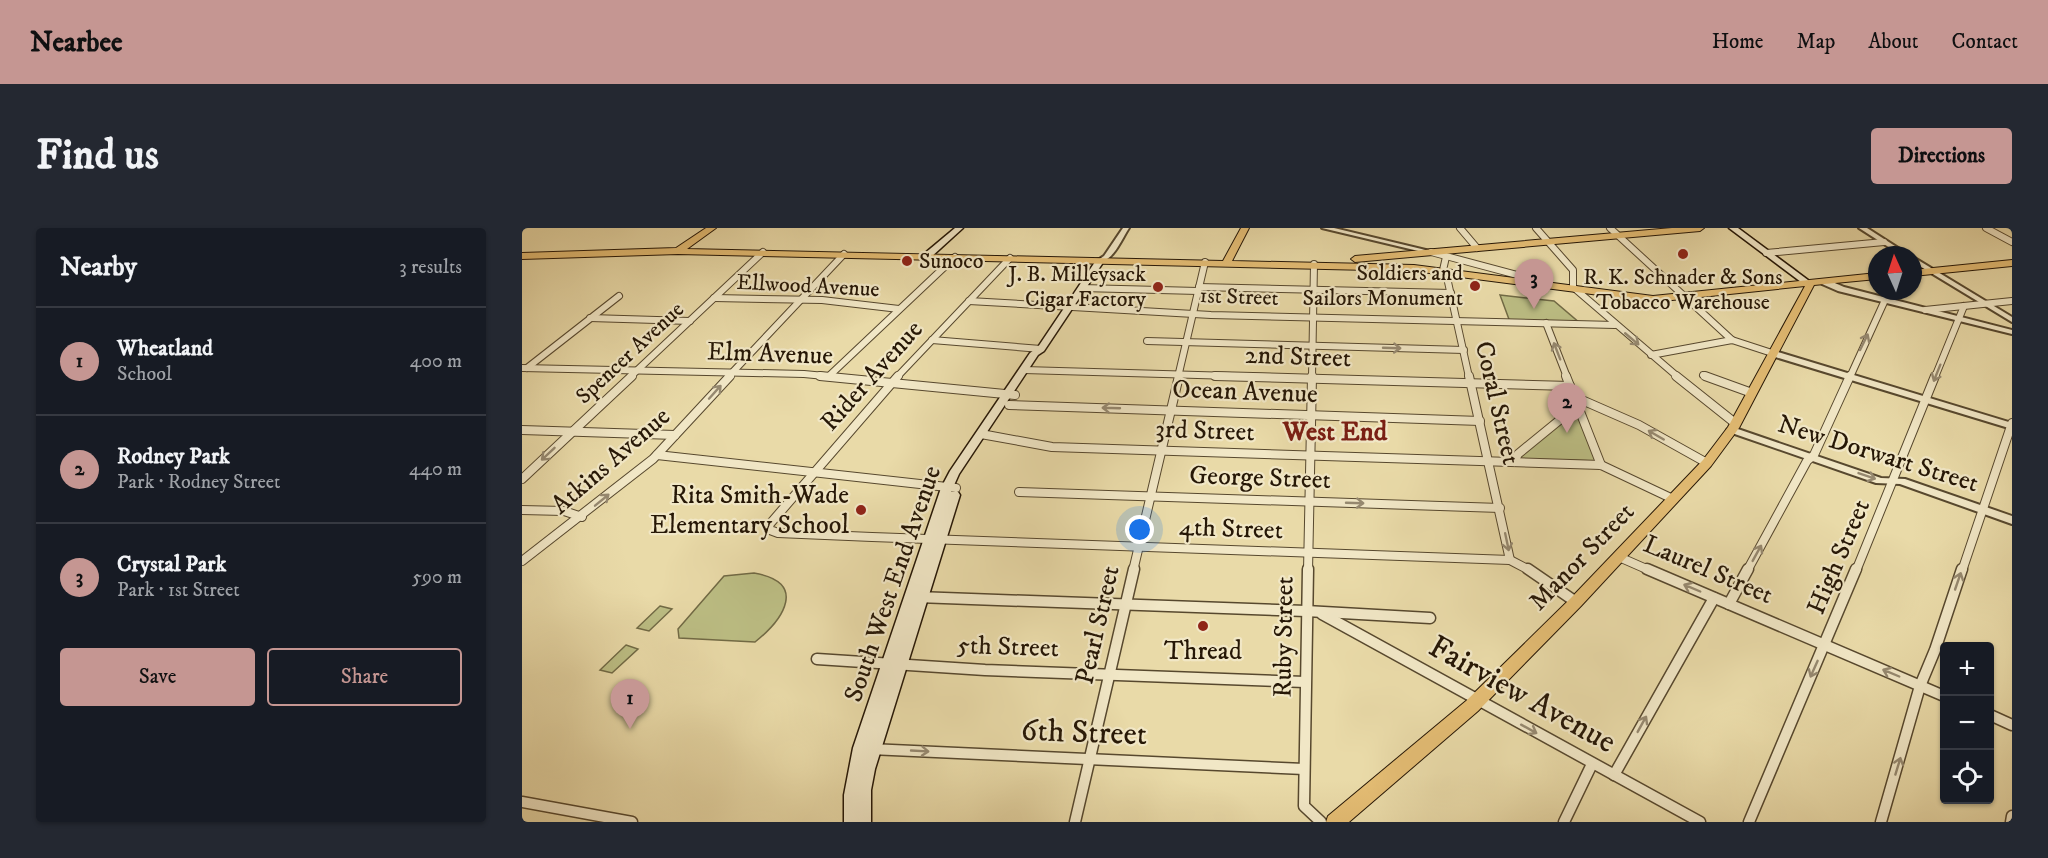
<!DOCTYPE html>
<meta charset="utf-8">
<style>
body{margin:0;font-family:"IM FELL DW Pica",serif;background:#242831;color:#f1f3f6}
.controls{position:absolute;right:18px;bottom:18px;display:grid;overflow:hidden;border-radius:6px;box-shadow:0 2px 4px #0004}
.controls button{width:54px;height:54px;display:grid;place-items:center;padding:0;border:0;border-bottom:2px solid #363941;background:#171b24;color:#f1f3f6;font:30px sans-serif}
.compass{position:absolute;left:1346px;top:18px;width:54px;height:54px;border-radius:50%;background:#171b24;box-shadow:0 2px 4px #0004;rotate:357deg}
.you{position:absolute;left:618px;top:302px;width:21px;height:21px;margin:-15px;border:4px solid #fff;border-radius:50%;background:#1a73e8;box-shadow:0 0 0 9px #1a73e833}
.badge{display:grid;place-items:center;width:39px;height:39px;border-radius:50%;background:#c59692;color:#111;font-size:20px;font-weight:700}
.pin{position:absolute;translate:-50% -50px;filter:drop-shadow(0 2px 3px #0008)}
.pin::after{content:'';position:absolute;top:32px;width:21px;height:18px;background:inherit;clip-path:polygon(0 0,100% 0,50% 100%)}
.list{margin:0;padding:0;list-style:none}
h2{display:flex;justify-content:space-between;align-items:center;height:78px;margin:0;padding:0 24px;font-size:26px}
h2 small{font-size:20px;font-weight:400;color:#9ea1a6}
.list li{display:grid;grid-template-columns:39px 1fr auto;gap:18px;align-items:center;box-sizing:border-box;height:108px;padding:0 24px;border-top:2px solid #363941}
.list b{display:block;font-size:22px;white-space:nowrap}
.list p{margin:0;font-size:20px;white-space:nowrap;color:#9ea1a6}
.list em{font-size:20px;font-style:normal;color:#9ea1a6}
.actions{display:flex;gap:12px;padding:18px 24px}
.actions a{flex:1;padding:14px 0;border:2px solid #c59692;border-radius:6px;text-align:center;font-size:21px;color:#c59692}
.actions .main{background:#c59692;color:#111}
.icon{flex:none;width:33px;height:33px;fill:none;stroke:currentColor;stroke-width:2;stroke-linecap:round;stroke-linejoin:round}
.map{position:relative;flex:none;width:1490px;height:594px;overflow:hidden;border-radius:6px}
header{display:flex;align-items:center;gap:36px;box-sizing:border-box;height:84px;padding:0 30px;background:#c59692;color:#111}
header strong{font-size:28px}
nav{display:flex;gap:33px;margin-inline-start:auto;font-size:21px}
.intro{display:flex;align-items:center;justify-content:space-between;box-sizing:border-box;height:144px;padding:0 36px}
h1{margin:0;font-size:42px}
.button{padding:15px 27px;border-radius:6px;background:#c59692;color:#111;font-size:21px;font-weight:700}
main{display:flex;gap:36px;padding:0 36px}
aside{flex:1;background:#171b24;border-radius:6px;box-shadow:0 2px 4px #0004}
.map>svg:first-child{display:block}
.green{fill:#bcbe84;stroke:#716a45;stroke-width:1.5}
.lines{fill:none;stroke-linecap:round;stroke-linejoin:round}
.minor-far2-casing{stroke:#57482e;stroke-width:8}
.minor-far1-casing{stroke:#57482e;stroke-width:10}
.minor-casing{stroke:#57482e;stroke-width:13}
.tertiary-casing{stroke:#57482e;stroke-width:4}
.secondary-casing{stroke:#261706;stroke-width:3}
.primary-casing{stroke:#261706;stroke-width:2}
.minor-far2{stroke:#f1e7c6;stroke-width:6}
.minor-far1{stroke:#f1e7c6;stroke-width:8}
.minor{stroke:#f1e7c6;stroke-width:10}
.tertiary{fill:#f1e7c6;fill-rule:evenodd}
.secondary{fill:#f1e7c6;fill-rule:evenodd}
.primary{fill:#e4bd74;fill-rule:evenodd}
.oneway{stroke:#968970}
.poi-dot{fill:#8f2418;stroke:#f1e7c6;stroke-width:2}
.labels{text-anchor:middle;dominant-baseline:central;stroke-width:4.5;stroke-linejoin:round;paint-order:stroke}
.far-poi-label{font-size:22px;fill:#261706;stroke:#f1e7c6;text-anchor:end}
.far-street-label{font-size:22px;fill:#261706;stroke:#f1e7c6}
.street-label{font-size:26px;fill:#261706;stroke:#f1e7c6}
.poi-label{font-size:26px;fill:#261706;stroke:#f1e7c6;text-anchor:end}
.neighbourhood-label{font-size:27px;font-weight:bold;fill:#7a1f14;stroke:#f1e7c6}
.near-street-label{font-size:32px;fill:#261706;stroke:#f1e7c6}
</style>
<header>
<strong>Nearbee</strong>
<nav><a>Home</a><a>Map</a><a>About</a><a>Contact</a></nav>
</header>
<div class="intro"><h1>Find us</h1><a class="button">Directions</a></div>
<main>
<aside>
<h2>Nearby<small>3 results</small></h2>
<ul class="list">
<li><span class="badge">1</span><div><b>Wheatland</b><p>School</p></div><em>400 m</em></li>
<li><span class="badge">2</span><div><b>Rodney Park</b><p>Park · Rodney Street</p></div><em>440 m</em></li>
<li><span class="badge">3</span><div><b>Crystal Park</b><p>Park · 1st Street</p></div><em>590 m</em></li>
</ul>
<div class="actions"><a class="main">Save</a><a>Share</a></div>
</aside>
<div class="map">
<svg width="1490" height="594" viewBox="0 0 1490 594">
<rect width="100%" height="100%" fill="#e9daa8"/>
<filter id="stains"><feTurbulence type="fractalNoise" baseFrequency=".00333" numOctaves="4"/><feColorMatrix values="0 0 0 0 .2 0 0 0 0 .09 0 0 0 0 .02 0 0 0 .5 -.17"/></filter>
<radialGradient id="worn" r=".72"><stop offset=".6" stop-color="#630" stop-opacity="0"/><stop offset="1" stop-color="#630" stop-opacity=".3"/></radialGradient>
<g class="green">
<path d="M978 67 1032 73 1059 96 988 94Z"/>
<path d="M1054 182 1076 233 1000 231 997 228Z"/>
<path d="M232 345C286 354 262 391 233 414L157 410 156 401 202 348Z"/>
<path d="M138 378 150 381 127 403 115 400Z"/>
<path d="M104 417 116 421 90 445 78 442Z"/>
</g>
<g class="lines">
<g class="minor-far2-casing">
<g id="minor-far2">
<path d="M938 0 955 20"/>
<path d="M1014 0 1051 42V59L1156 149"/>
<path d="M1088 0 1210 112"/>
<path d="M1464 0 1490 14"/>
<path d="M909 24 1025 55"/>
<path d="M1244 25 1362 14"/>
<path d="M924 29 921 42 924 45 947 149"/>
<path d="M677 59 929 65"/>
<path d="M560 60 676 63"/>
<path d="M192 70 300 72 377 81"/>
<path d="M447 73 689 87 1093 97"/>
<path d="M1403 82 1490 73"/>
<path d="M68 90 168 93"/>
<path d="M1024 95 1045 149"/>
<path d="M410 112 519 121"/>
<path d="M625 113 942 122"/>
<path d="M1129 127 1210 112 1253 126"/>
<path d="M0 140 282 146 313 149"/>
<path d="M5 140 97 68"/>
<path d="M502 142 745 149"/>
<path d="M1181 147 1187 149"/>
<path d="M307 148 433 29"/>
<path d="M108 149 241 24"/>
<path d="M206 149 322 26"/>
<path d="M375 149 488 30"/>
<path d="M656 149 683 34"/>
<path d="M790 149 792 36"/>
<path d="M1328 149 1363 72"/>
<path d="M1413 149 1442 78"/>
</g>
</g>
<g class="minor-far1-casing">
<g id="minor-far1">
<path d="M298 148 493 167"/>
<path d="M376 148 247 297 248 302 256 305 350 309 988 332 1009 343"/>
<path d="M693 148 1048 158"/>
<path d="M947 148 988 332"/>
<path d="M1044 148 1079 237"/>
<path d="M1154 148 1213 195"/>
<path d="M1183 148 1230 165"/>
<path d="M1053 169 1117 197 1185 235"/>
<path d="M487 177 958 193"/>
<path d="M0 202 153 207"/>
<path d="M459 206 530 219 1079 237 1151 271"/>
<path d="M135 227 434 260"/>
<path d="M992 234 996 226 1056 177"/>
<path d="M0 251 110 148"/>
<path d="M497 264 978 280"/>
<path d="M0 282 42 283 60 289"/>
<path d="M1097 329 1129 343"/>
<path d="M0 333 131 231 208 148"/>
<path d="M611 343 657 148"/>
<path d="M786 343 790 148"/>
<path d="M1225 343 1285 233 1292 227 1328 148"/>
<path d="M1334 343 1413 148"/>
<path d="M1440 343 1490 195"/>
</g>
</g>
<g class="minor-casing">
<g id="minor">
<path d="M786 341 782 578 799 594"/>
<path d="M1006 341 1054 374"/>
<path d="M1125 341 1422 468"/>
<path d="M395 369 784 383 908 390"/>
<path d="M1207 376 1226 341"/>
<path d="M800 386 1178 594"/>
<path d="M295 431 463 442 783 454"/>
<path d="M1468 487 1490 497"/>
<path d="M348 521 782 541"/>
<path d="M1092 547 1192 370"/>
<path d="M0 574 110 594"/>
<path d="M553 594 612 341"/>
<path d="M1042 594 1070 536"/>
<path d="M1227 594 1334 341"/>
<path d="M1359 594 1398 458 1413 422 1440 341"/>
<path d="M1489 594 1490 588"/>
</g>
</g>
<g class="tertiary-casing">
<g id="tertiary">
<path d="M601 0H607C599 12 591 34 576 34V32L582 28Z"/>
<path d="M800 0H812L912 24 909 26Z"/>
<path d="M1337 0H1345L1387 27H1379Z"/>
<path d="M1391 29 1490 89V94L1391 34Z"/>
<path d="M1300 52H1306L1322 59 1490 102V106L1316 63 1300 56Z"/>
<path d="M1250 124H1256L1490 195V201L1250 128Z"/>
<path d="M1210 199 1359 250 1383 251 1490 288V296L1378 256 1354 255 1207 204 1205 202 1207 200Z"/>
</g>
</g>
<g class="secondary-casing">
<g id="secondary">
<path d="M433 0H441L408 30H402V26Z"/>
<path d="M1207 0H1216L1290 55 1283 57Z"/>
<path d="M575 31 582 33 522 123 516 127 437 246 429 264H436L438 267 353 541 349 562V594H322V567L331 520 419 260 428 243 508 125 516 119Z"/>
</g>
</g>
<g class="primary-casing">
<g id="primary">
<path d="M184 0H194L165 21 701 33 719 0H727L710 33 892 37 1131 68 1355 45V51L1292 57 1217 200 1189 238 1059 378 956 483 827 594H804L806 588 944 473 1049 370 1181 232 1206 199 1283 58 1131 74 892 43 156 26 0 31V25L154 20Z"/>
<path d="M1150 0H1182L1178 3 833 34 829 31 833 28Z"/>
<path d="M1490 32V38L1391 48V42Z"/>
</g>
</g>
<use href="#minor-far2" class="minor-far2"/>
<use href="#minor-far1" class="minor-far1"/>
<use href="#minor" class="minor"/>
<use href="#tertiary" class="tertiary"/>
<use href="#secondary" class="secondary"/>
<use href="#primary" class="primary"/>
</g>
<defs><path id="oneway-shaft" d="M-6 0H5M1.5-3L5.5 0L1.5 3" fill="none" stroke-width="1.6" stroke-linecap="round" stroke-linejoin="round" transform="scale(1.5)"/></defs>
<g class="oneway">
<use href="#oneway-shaft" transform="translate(1110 111) rotate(40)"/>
<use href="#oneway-shaft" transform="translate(1342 114) rotate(-64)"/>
<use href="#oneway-shaft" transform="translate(870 120) rotate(2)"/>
<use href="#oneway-shaft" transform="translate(1035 123) rotate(-111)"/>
<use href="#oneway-shaft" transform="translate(1415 145) rotate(112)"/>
<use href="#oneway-shaft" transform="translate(193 164) rotate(-48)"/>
<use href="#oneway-shaft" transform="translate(589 180) rotate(-178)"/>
<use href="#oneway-shaft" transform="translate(1134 207) rotate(-150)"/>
<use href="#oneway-shaft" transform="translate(26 226) rotate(137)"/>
<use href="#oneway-shaft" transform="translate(1345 248) rotate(19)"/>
<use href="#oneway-shaft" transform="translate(80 272) rotate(-39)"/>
<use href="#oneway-shaft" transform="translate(833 275) rotate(2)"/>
<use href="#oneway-shaft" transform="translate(985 314) rotate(78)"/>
<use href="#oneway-shaft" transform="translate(1235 325) rotate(-61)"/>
<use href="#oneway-shaft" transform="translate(1436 353) rotate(-71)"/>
<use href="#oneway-shaft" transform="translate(1170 360) rotate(-157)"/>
<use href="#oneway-shaft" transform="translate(1292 441) rotate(114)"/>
<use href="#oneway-shaft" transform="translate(1369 445) rotate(-157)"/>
<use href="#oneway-shaft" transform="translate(1120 496) rotate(-61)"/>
<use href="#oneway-shaft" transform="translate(1007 501) rotate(29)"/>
<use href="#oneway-shaft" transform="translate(398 523) rotate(3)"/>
<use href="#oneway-shaft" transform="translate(1376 538) rotate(-73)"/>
</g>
<g class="poi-dot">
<circle cx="1161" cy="26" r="6"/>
<circle cx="385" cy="33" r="6"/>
<circle cx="953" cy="58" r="6"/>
<circle cx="636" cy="59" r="6"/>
<circle cx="339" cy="282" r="6"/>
<circle cx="681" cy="398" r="6"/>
</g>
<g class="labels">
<g class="far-poi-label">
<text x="397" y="33" text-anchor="start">Sunoco</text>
<text x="941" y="45">Soldiers and<tspan x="941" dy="25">Sailors Monument</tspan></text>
<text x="624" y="46">J. B. Milleysack<tspan x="624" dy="25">Cigar Factory</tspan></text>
<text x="1161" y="49" text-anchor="middle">R. K. Schnader &amp; Sons<tspan x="1161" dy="25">Tobacco Warehouse</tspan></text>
</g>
<g class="far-street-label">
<text transform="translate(286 58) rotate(3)">Ellwood Avenue</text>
<text transform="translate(717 69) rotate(2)">1st Street</text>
<text transform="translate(108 125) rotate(-43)">Spencer Avenue</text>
</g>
<g class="street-label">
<text transform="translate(248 126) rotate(2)">Elm Avenue</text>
<text transform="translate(776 129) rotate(2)">2nd Street</text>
<text transform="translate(350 148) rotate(-48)">Rider Avenue</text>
<text transform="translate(723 164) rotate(2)">Ocean Avenue</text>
<text transform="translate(975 175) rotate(77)">Coral Street</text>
<text transform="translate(683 203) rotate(2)">3rd Street</text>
<text transform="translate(1356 226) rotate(17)">New Dorwart Street</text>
<text transform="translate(89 233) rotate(-41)">Atkins Avenue</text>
<text transform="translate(738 250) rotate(2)">George Street</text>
<text transform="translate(709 301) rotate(2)">4th Street</text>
<text transform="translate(1060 329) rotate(-46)">Manor Street</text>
<text transform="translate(1317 329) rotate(-67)">High Street</text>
<text transform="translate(1186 342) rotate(23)">Laurel Street</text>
<text transform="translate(371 356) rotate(-71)">South West End Avenue</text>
<text transform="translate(576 397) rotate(-77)">Pearl Street</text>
<text transform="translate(762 409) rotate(-89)">Ruby Street</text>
<text transform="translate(486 419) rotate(2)">5th Street</text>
</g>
<g class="poi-label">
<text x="327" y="267">Rita Smith-Wade<tspan x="327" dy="30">Elementary School</tspan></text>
<text x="681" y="423" text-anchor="middle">Thread</text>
</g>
<g class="neighbourhood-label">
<text x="813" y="204">West End</text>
</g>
<g class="near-street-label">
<text transform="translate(1000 467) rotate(29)">Fairview Avenue</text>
<text transform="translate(562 505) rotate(2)">6th Street</text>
</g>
</g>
<rect width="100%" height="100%" filter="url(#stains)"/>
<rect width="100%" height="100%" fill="url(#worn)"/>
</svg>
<div class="controls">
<button>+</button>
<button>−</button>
<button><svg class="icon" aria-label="locate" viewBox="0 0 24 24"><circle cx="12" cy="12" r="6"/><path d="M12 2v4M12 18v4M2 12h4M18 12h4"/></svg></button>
</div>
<svg class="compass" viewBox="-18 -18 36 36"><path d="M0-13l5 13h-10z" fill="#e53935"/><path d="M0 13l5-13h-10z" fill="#9ea1a6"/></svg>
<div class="you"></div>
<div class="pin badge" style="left:108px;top:501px">1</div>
<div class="pin badge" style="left:1045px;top:205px">2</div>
<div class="pin badge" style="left:1012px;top:81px">3</div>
</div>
</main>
